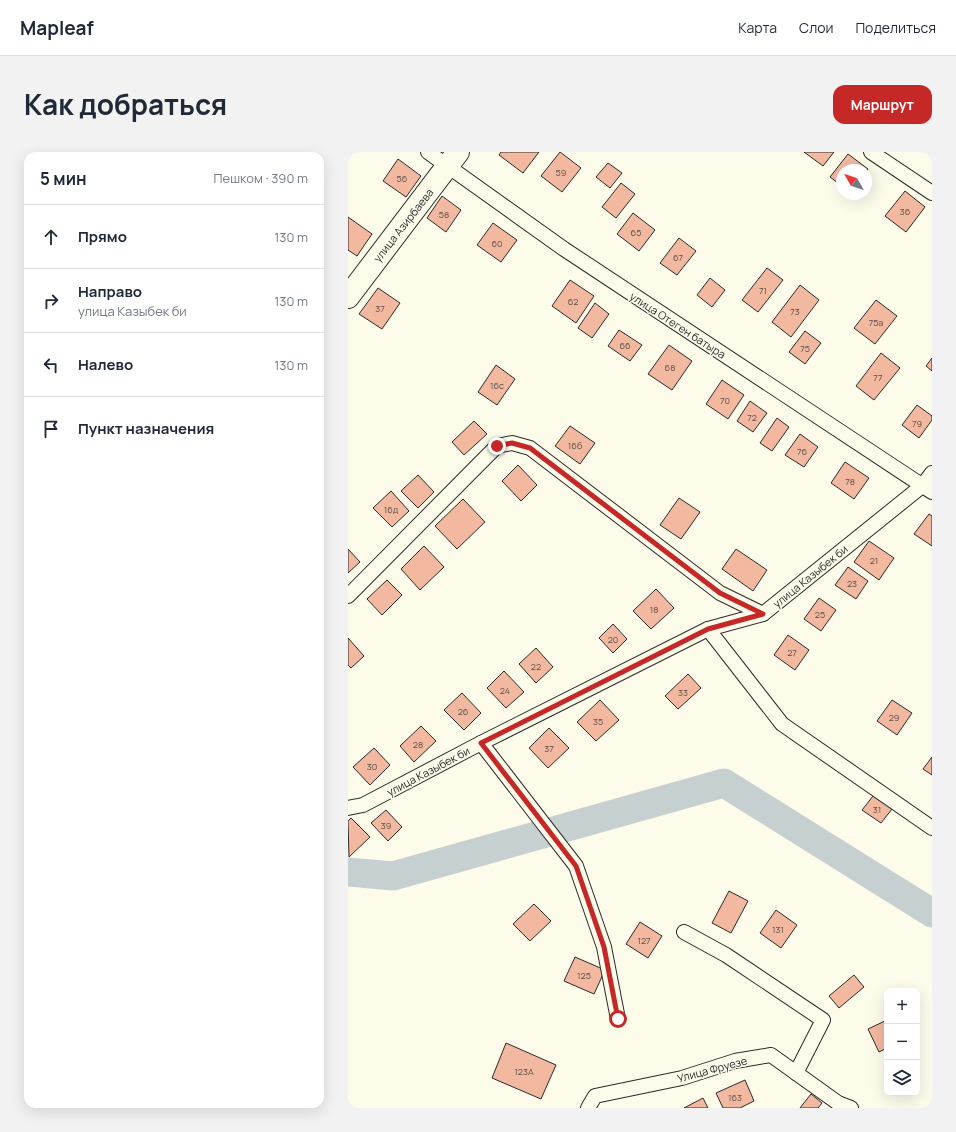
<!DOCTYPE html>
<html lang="ru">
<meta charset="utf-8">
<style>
body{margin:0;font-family:Manrope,sans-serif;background:#f2f2f3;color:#1f2937}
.controls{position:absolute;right:12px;bottom:12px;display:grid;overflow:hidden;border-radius:8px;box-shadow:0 4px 16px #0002}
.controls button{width:36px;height:36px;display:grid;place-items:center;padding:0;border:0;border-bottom:1px solid #e0e1e3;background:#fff;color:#1f2937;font:20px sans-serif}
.compass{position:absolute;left:488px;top:12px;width:36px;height:36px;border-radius:50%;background:#fff;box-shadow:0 4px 16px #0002;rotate:310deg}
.stop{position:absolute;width:12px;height:12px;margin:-9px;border:3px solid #c62828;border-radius:50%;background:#fff}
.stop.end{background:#c62828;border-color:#fff;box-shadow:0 1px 4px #0008}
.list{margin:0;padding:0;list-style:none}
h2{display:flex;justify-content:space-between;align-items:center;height:52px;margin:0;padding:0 16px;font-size:17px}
h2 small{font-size:13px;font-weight:400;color:#747a83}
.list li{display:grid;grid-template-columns:26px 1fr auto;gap:12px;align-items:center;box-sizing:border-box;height:64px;padding:0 16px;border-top:1px solid #e0e1e3}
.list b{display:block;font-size:15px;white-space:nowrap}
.list p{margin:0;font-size:13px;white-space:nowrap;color:#747a83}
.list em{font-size:13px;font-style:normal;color:#747a83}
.icon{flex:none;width:22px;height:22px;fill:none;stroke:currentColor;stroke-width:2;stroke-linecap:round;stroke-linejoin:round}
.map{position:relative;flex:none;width:584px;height:956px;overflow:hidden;border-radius:12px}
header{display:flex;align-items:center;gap:24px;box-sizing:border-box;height:56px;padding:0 20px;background:#fff;border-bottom:1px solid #e0e1e3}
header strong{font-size:19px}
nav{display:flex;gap:22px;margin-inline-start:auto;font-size:14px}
.intro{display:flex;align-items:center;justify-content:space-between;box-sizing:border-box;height:96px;padding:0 24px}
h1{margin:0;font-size:28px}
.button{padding:10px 18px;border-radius:12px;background:#c62828;color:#fff;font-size:14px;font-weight:700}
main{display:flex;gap:24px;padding:0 24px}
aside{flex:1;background:#fff;border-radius:12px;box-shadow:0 4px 16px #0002}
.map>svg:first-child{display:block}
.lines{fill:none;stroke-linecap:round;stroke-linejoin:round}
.river{stroke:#c7d0d0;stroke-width:29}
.building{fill:#f2b8a0;stroke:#2b2b2b}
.street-casing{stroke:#2b2b2b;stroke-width:16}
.primary-casing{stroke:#2b2b2b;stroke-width:24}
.street{stroke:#fdfbea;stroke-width:14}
.primary{stroke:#fdfbea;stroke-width:22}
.route{stroke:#c62828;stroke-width:5}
.labels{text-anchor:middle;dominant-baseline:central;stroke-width:3;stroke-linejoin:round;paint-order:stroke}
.number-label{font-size:9px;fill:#5d4e48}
.street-label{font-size:11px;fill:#2b2b2b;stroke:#fdfbea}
</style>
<header>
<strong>Mapleaf</strong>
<nav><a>Карта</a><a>Слои</a><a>Поделиться</a></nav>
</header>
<div class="intro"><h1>Как добраться</h1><a class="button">Маршрут</a></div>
<main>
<aside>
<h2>5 мин<small>Пешком · 390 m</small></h2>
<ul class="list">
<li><svg class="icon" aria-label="ahead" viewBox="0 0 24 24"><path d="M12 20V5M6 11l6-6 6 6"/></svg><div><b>Прямо</b></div><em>130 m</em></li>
<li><svg class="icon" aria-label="right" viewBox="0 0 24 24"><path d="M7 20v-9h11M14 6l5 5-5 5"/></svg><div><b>Направо</b><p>улица Казыбек би</p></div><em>130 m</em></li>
<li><svg class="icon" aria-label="left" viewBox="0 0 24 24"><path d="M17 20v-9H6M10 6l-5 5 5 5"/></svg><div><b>Налево</b></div><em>130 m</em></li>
<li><svg class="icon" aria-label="arrive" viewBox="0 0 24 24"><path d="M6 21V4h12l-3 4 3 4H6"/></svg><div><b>Пункт назначения</b></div></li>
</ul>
</aside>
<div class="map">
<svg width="584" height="956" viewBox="0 0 584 956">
<rect width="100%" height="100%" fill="#fdfbea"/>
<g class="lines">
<path class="river" d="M0 720 45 724 376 631 584 761"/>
</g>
<g class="building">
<path d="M153 0H191L175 21 151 3Z"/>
<path d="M212 0 233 16 214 40 193 24Z"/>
<path d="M456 0H486L475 14Z"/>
<path d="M500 2 520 17 518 20V18H494V34L482 25Z"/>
<path d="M50 7 73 24 58 45 35 29Z"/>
<path d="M260 11 274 21 262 36 248 25Z"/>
<path d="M273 31 287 42 268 66 254 55Z"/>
<path d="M557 39 577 55 558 80 537 64Z"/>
<path d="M94 44 113 58 98 80 79 66Z"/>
<path d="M285 61 307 78 291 99 269 82Z"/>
<path d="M0 65 24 82 9 104 0 98Z"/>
<path d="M145 71 169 88 153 110 129 93Z"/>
<path d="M331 86 348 99 329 123 312 111Z"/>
<path d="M419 116 435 128 410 160 394 148Z"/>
<path d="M362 126 377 138 364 155 349 143Z"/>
<path d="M222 128 246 144 228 171 204 154Z"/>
<path d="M452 133 471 148 443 185 424 170Z"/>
<path d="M30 136 52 151 34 177 11 162Z"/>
<path d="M528 148 549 164 527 192 506 176Z"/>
<path d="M247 151 261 162 244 186 230 176Z"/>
<path d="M271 178 294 193 282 209 260 194Z"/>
<path d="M457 179 473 191 457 212 441 200Z"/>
<path d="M321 193 344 209 324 238 300 222Z"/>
<path d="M533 201 552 216 526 248 508 234Z"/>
<path d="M584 206V219L578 214Z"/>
<path d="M148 213 167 227 149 253 130 240Z"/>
<path d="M374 228 396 243 380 267 358 252Z"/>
<path d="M402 249 419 261 405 280 389 269Z"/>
<path d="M569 253 584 264V268L571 286 554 273Z"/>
<path d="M429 266 441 275 424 299 412 291Z"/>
<path d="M126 269 139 282 116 303 104 290Z"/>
<path d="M222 274 247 291 232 312 207 294Z"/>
<path d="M452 282 470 295 456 315 437 303Z"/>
<path d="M497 310 521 326 506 347 483 331Z"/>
<path d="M170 313 189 333 173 349 154 329Z"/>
<path d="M70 323 86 340 70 356 53 339Z"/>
<path d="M43 339 61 359 44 375 25 356Z"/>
<path d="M331 346 352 360 333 387 312 373Z"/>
<path d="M115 347 137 370 109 397 87 374Z"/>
<path d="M581 362 584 364V394L566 382Z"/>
<path d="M521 389 546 406 531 428 506 410Z"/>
<path d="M76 394 96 415 72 438 53 417Z"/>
<path d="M0 397 12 410 0 421Z"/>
<path d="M388 397 419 418 405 439 374 417Z"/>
<path d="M500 415 520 429 508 447 487 433Z"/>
<path d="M39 428 54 443 34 463 19 447Z"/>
<path d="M308 437 326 456 303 477 285 459Z"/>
<path d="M471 446 488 458 473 479 456 467Z"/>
<path d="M265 472 279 487 265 501 251 486Z"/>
<path d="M440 483 461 498 447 518 426 503Z"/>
<path d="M0 486 16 504 3 516 0 513Z"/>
<path d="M188 496 205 515 188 531 171 512Z"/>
<path d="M156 519 176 540 158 556 139 536Z"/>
<path d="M340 522 353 536 330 557 317 544Z"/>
<path d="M114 541 133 561 116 578 96 558Z"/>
<path d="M252 548 271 568 248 589 229 570Z"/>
<path d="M544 548 564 561 549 583 529 569Z"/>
<path d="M73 574 88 589 66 610 52 594Z"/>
<path d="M201 576 221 596 200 616 181 596Z"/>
<path d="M26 596 42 613 22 633 5 615Z"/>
<path d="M584 605V623L575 617Z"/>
<path d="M525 644 544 657 533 671 514 658Z"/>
<path d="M38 658 54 675 40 689 23 671Z"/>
<path d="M3 666 22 685 1 705 0 669Z"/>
<path d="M381 739 400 749 383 781 364 771Z"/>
<path d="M186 752 203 769 182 789 165 772Z"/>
<path d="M428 758 449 773 433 796 412 781Z"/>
<path d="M292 770 314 784 300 806 278 792Z"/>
<path d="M227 805 257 818 246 842 216 829Z"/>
<path d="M506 823 516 835 491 856 481 844Z"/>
<path d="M539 868V896L531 900 520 877Z"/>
<path d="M158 891 208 913 193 947 144 926Z"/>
<path d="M397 928 406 949 392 956H375L368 941Z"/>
<path d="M463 942 474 951 470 956H452Z"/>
<path d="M355 946 360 956H336Z"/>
</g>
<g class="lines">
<g class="street-casing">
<g id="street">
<path d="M80 0 216 97 584 340"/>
<path d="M523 0 584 41"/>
<path d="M0 444 149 294 164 291 182 296 372 441 415 462"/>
<path d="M360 477 434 572 584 676"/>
<path d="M133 591 228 714 256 795 270 867"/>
<path d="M0 656 15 653 133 591 360 477 415 462 574 334 584 321"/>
<path d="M336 780 378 803 475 868 448 921"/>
<path d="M240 956 247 944 334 926 387 909 423 903 490 951 503 956"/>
</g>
</g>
<g class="primary-casing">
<path id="primary" d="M0 145 110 0"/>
</g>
<use href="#street" class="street"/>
<use href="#primary" class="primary"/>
</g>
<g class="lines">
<path class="route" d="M149 294 164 291 182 296 372 441 415 462 360 477 133 591 228 714 256 795 270 867"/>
</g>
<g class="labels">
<g class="number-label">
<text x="213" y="20">59</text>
<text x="54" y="26">56</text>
<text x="557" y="59">36</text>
<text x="96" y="62">58</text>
<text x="288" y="80">65</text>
<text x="149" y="91">60</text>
<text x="330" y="105">67</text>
<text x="415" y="138">71</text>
<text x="225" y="149">62</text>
<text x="32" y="156">37</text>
<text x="447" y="159">73</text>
<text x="528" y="170">75а</text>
<text x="277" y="193">66</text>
<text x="457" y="196">75</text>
<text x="322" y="215">68</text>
<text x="530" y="225">77</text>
<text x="149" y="233">16с</text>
<text x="377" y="248">70</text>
<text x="404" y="265">72</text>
<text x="569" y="271">79</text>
<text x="227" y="293">16б</text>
<text x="454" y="299">76</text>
<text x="502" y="329">78</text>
<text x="43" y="357">16д</text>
<text x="526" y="408">21</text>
<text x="504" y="431">23</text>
<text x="306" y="457">18</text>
<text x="472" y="462">25</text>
<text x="265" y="487">20</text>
<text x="444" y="500">27</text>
<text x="188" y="514">22</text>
<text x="157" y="538">24</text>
<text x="335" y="540">33</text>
<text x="115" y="559">26</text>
<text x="546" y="565">29</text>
<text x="250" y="569">35</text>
<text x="70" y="592">28</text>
<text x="201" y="596">37</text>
<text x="24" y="614">30</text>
<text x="529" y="657">31</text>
<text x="38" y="673">39</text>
<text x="430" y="777">131</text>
<text x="296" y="788">127</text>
<text x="236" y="823">125</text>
<text x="176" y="919">123А</text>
<text x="387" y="945">163</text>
</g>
<g class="street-label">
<text transform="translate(55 73) rotate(-52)">улица Азирбаева</text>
<text transform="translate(330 173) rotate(33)">улица Отеген батыра</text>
<text transform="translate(462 424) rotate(-39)">улица Казыбек би</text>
<text transform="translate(80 619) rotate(-28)">улица Казыбек би</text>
<text transform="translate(364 917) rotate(-15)">Улица Фруезе</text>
</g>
</g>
</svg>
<div class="controls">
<button>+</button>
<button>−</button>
<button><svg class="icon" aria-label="layers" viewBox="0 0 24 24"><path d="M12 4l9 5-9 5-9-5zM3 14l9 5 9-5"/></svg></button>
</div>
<svg class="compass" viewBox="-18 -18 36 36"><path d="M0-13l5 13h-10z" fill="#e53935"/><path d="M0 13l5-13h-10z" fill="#747a83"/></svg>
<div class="stop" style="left:270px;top:867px"></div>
<div class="stop end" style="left:149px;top:294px"></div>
</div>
</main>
